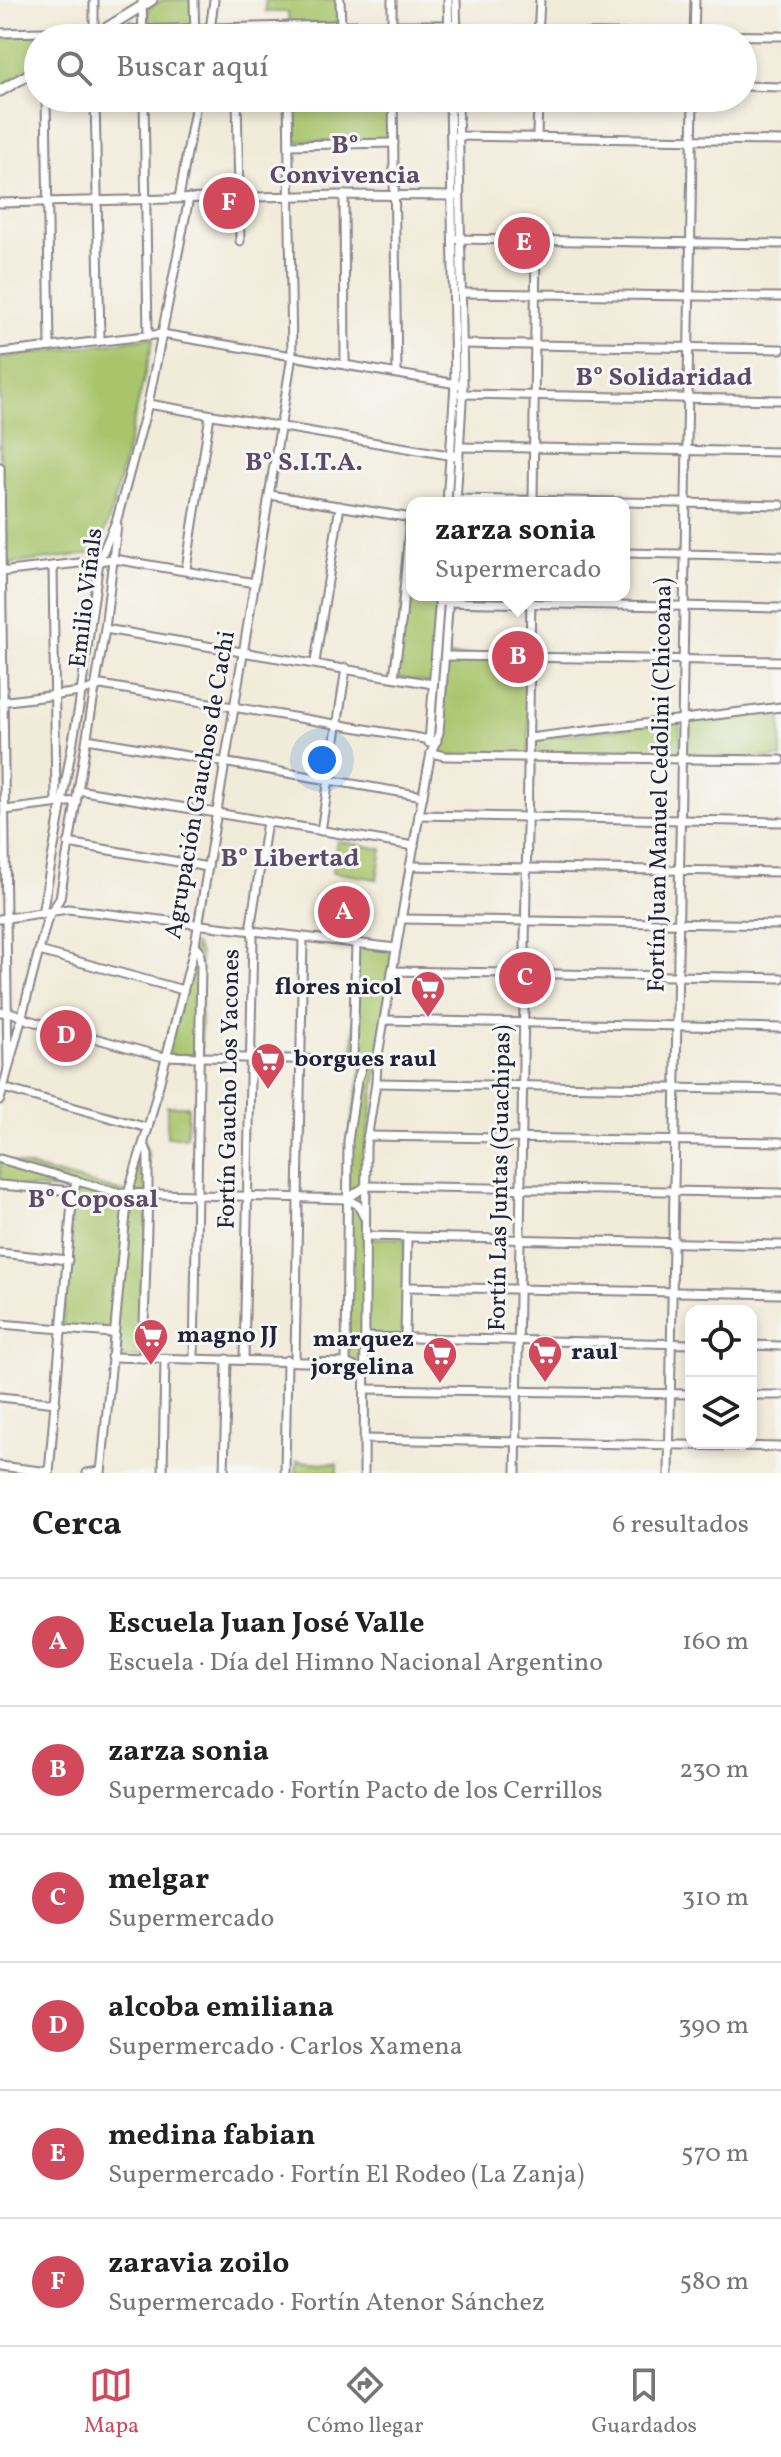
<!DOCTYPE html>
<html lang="es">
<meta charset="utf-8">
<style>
body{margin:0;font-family:Vollkorn,serif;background:#f6f6f6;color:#222}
.controls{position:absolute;right:24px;bottom:24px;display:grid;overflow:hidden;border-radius:16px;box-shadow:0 4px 12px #0003}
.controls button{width:72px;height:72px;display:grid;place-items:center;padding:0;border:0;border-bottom:2px solid #e0e0e0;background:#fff;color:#222;font:40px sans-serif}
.you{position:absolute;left:322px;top:760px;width:28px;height:28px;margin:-20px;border:6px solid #fff;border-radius:50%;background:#1a73e8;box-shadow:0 0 0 12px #1a73e833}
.badge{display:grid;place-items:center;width:52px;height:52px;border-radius:50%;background:#d1495b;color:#fff;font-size:26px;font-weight:700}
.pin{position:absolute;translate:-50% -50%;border:4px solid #fff;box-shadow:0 2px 8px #0006}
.popup{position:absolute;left:406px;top:497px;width:224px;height:104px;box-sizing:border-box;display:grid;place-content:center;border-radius:16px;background:#fff;filter:drop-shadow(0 2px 6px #0005);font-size:26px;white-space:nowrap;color:#767676}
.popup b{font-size:30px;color:#222}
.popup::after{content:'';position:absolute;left:50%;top:100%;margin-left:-16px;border:16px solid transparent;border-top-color:#fff}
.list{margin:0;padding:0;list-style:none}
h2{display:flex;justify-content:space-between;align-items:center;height:104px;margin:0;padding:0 32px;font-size:34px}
h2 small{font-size:26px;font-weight:400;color:#767676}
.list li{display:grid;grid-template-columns:52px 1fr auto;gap:24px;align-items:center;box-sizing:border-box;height:128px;padding:0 32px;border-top:2px solid #e0e0e0}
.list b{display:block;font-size:30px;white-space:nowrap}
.list p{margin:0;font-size:26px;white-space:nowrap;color:#767676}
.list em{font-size:26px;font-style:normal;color:#767676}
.icon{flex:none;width:44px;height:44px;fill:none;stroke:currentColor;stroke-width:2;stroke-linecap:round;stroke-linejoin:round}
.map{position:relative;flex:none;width:781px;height:1473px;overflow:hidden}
.search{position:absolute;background:#fff;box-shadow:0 4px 12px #0003;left:24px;right:24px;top:24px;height:88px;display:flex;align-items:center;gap:20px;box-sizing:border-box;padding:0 28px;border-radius:44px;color:#767676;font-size:30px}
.sheet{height:872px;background:#fff}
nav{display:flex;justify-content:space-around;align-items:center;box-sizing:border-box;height:112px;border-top:2px solid #e0e0e0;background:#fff;font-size:22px;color:#767676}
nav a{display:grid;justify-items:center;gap:4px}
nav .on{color:#d1495b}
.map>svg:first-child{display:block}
.green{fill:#a9c56c;stroke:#667454;stroke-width:2}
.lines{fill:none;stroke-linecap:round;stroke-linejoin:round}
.minor-casing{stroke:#8a868a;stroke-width:11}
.major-casing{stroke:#8a868a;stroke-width:13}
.minor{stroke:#fff;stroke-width:7}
.major{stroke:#fff;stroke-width:9}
.labels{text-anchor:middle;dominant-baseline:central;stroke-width:6;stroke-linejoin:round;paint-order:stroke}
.street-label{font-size:24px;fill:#22223b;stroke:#f6f6f2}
.poi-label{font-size:24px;font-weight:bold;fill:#22223b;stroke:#f6f6f2;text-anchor:start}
.neighbourhood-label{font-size:26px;font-weight:bold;fill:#5c4a6b;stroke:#f6f6f2}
</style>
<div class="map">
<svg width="781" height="1473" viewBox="0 0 781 1473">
<rect width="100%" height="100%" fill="#f6f6f2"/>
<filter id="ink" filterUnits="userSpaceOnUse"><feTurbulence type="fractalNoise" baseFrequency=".0125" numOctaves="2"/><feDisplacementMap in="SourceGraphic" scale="16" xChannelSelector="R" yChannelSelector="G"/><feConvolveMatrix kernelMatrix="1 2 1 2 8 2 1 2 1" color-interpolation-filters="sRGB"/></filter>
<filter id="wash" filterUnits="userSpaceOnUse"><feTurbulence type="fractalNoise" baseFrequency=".006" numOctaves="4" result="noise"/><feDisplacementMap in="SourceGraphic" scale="32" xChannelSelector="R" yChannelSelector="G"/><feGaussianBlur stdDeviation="1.8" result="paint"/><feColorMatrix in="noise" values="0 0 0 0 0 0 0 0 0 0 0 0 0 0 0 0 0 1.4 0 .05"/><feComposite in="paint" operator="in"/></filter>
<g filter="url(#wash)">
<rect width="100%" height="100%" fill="#f1ebd9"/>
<g class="green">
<path d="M162 0H193V29H147L148 8Z"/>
<path d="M265 0H337L338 29H388V38H289L288 12H266Z"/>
<path d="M89 34 82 38H38V64L0 86V35Z"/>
<path d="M290 98H389V140L291 142Z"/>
<path d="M154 337 112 511 97 553 0 565V358Z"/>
<path d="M412 518V595H440L433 684 394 677Z"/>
<path d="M445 656H529V757L445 756 435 752Z"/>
<path d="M781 708V758L684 757 685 720Z"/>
<path d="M680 721V757L531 755V739Z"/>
<path d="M337 841 382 849 377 879 332 872Z"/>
<path d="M356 943 396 948 366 1146 365 1350 353 1364 346 1363 348 1141 363 1061 353 1060Z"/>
<path d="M195 945 200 954 201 1057H167Z"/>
<path d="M167 1106H188L187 1137H167Z"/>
<path d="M144 1143 148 1154 143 1358 111 1357 113 1334 62 1329 73 1191 0 1185V1159L127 1193Z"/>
<path d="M367 1238H405L404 1336H366Z"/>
<path d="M297 1461 337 1464V1473H296Z"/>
</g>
</g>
<g filter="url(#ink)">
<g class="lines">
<g class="minor-casing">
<g id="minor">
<path d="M94 0V36"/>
<path d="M142 0 143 38"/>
<path d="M194 0 195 38"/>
<path d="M340 0 341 25"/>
<path d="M392 0V38"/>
<path d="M448 0 449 38"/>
<path d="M456 0 457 38"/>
<path d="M449 32 781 36"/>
<path d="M0 33 335 25H457"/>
<path d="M209 38 214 0"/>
<path d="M538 38 540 0"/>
<path d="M694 38 695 0"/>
<path d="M743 86 781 87"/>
<path d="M46 98 50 347"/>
<path d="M95 98 100 340"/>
<path d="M144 98 148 334"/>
<path d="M237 98 240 241"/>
<path d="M393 98 397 374"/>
<path d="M457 136 781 141"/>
<path d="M537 137 538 98"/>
<path d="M289 145 394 143"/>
<path d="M344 195 345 364"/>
<path d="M179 198 197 98"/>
<path d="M0 203 344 195 458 196"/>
<path d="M455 239 781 244"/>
<path d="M461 293 781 297"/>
<path d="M462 344 781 349"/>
<path d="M0 353 162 334 463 385"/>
<path d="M461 394 781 400"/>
<path d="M148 404 454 456"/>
<path d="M460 447 781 452"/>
<path d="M0 467 8 1069"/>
<path d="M270 495 412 518"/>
<path d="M457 499 781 505"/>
<path d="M533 502 536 240"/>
<path d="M447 503 455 384 450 98"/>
<path d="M456 503 463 385 458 98"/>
<path d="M624 553 781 556"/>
<path d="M53 566 56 803"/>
<path d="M186 569 210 415"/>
<path d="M0 572 114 559 255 583"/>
<path d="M439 602 781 608"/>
<path d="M105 629 433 684"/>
<path d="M445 656 781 661"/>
<path d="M315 662 340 506"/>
<path d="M394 677 402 616 410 517"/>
<path d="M0 702 81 692 101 685 437 741"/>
<path d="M529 738 781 707"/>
<path d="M87 739 423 796"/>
<path d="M429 743 440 595"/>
<path d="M431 753 445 756 781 760"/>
<path d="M78 790 414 846"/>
<path d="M5 810 76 801"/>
<path d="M419 815 781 822"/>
<path d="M321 831 346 668"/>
<path d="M68 843 208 867"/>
<path d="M410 866 781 872"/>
<path d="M42 914 79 707 99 561 117 519 148 404 189 198"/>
<path d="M0 919 68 909 396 948"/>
<path d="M401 919 781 925"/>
<path d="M39 951 183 990"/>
<path d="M392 971 781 978"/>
<path d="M0 1012 13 1013 28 1020 160 1056 377 1061"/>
<path d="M384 1020 781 1028"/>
<path d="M353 1060 356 943"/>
<path d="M376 1083 781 1090"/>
<path d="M3 1088 148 1128"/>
<path d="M0 1100 47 920 60 898 105 629 117 525"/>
<path d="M368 1136 781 1142"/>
<path d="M0 1159 119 1193 347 1199 358 1205 364 1217"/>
<path d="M0 1185 73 1191"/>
<path d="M347 1199 366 1186 781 1193"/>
<path d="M365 1236 781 1245"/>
<path d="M0 1253 68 1260"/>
<path d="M406 1287 781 1294"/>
<path d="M0 1324 112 1333"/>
<path d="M365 1337 691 1344"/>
<path d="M405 1338 407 1237"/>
<path d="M751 1345 781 1346"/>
<path d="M111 1357 346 1363 365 1372"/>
<path d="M143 1358 148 1193V1154L144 1144"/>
<path d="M194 1358 201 964 199 949 195 945"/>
<path d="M244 1359 253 938 251 924 267 822"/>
<path d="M295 1360 303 937"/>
<path d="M346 1363 348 1141 357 1081 364 1061"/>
<path d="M365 1389 691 1394"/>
<path d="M751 1395H781"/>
<path d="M0 1397 56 1403"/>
<path d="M364 1439 781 1447"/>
<path d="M0 1466 49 1472"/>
<path d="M49 1473 73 1191 77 1181"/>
<path d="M87 1473 100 1471"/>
<path d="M101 1473 128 1193 148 1128 195 945 292 356 288 98"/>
<path d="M163 1473 165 1358"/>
<path d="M224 1473 227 1359"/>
<path d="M285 1473 287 1360"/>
<path d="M364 1473 366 1146 376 1083 377 1061 419 815 431 753 439 733 449 595"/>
<path d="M516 1473 531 595"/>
<path d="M669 1473 693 98"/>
</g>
</g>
<g class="major-casing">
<g id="major">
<path d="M90 38 152 0"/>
<path d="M0 91 38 69"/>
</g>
</g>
<use href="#minor" class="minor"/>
<use href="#major" class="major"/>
</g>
</g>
<defs>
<g id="supermarket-pin" transform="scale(1.8)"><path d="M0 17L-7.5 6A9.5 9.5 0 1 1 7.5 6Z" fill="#d1495b" stroke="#f6f6f2"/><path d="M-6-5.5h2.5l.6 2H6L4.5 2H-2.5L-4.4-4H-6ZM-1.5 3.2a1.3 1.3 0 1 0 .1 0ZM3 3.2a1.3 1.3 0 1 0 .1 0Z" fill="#fff"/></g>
</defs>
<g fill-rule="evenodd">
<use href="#supermarket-pin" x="428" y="988"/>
<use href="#supermarket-pin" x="268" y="1060"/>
<use href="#supermarket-pin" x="151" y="1336"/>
<use href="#supermarket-pin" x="545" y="1353"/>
<use href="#supermarket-pin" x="440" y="1354"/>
</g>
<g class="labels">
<g class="street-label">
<text transform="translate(87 598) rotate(-83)">Emilio Viñals</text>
<text transform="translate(201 785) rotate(-80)">Agrupación Gauchos de Cachi</text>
<text transform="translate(661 785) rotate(-89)">Fortín Juan Manuel Cedolini (Chicoana)</text>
<text transform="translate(230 1089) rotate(-89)">Fortín Gaucho Los Yacones</text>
<text transform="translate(501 1178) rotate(-89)">Fortín Las Juntas (Guachipas)</text>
</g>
<g class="poi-label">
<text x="402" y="988" text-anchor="end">flores nicol</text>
<text x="294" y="1060">borgues raul</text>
<text x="177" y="1336">magno JJ</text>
<text x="414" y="1340" text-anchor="end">marquez<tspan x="414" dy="28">jorgelina</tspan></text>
<text x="571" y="1353">raul</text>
</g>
<g class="neighbourhood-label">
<text x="345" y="146">B°<tspan x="345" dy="30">Convivencia</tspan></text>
<text x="664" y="378">B° Solidaridad</text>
<text x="304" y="463">B° S.I.T.A.</text>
<text x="290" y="859">B° Libertad</text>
<text x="93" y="1200">B° Coposal</text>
</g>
</g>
</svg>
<div class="controls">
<button><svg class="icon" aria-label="locate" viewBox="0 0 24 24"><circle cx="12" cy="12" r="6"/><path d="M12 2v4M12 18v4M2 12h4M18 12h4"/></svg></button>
<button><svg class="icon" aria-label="layers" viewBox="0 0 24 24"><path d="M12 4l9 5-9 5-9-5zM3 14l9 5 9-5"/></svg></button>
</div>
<div class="you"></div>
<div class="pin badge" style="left:344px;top:912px">A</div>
<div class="pin badge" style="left:518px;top:657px">B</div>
<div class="popup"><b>zarza sonia</b>Supermercado</div>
<div class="pin badge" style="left:525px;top:978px">C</div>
<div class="pin badge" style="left:66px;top:1036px">D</div>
<div class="pin badge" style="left:524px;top:243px">E</div>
<div class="pin badge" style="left:229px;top:203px">F</div>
<div class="search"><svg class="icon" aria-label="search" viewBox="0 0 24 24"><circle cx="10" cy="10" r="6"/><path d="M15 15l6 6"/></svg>Buscar aquí</div>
</div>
<section class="sheet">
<h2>Cerca<small>6 resultados</small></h2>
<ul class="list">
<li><span class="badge">A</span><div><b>Escuela Juan José Valle</b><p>Escuela · Día del Himno Nacional Argentino</p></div><em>160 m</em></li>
<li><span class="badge">B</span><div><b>zarza sonia</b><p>Supermercado · Fortín Pacto de los Cerrillos</p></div><em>230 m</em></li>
<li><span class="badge">C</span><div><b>melgar</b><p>Supermercado</p></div><em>310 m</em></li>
<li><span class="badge">D</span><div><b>alcoba emiliana</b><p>Supermercado · Carlos Xamena</p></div><em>390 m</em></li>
<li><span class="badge">E</span><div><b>medina fabian</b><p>Supermercado · Fortín El Rodeo (La Zanja)</p></div><em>570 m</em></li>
<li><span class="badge">F</span><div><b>zaravia zoilo</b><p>Supermercado · Fortín Atenor Sánchez</p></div><em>580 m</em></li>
</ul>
</section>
<nav>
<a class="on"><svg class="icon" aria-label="map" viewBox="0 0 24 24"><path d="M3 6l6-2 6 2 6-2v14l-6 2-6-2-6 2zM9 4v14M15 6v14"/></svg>Mapa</a>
<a><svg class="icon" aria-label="directions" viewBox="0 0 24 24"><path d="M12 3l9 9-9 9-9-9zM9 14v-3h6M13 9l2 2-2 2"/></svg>Cómo llegar</a>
<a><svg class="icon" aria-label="saved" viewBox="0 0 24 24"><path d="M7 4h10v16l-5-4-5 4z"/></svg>Guardados</a>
</nav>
